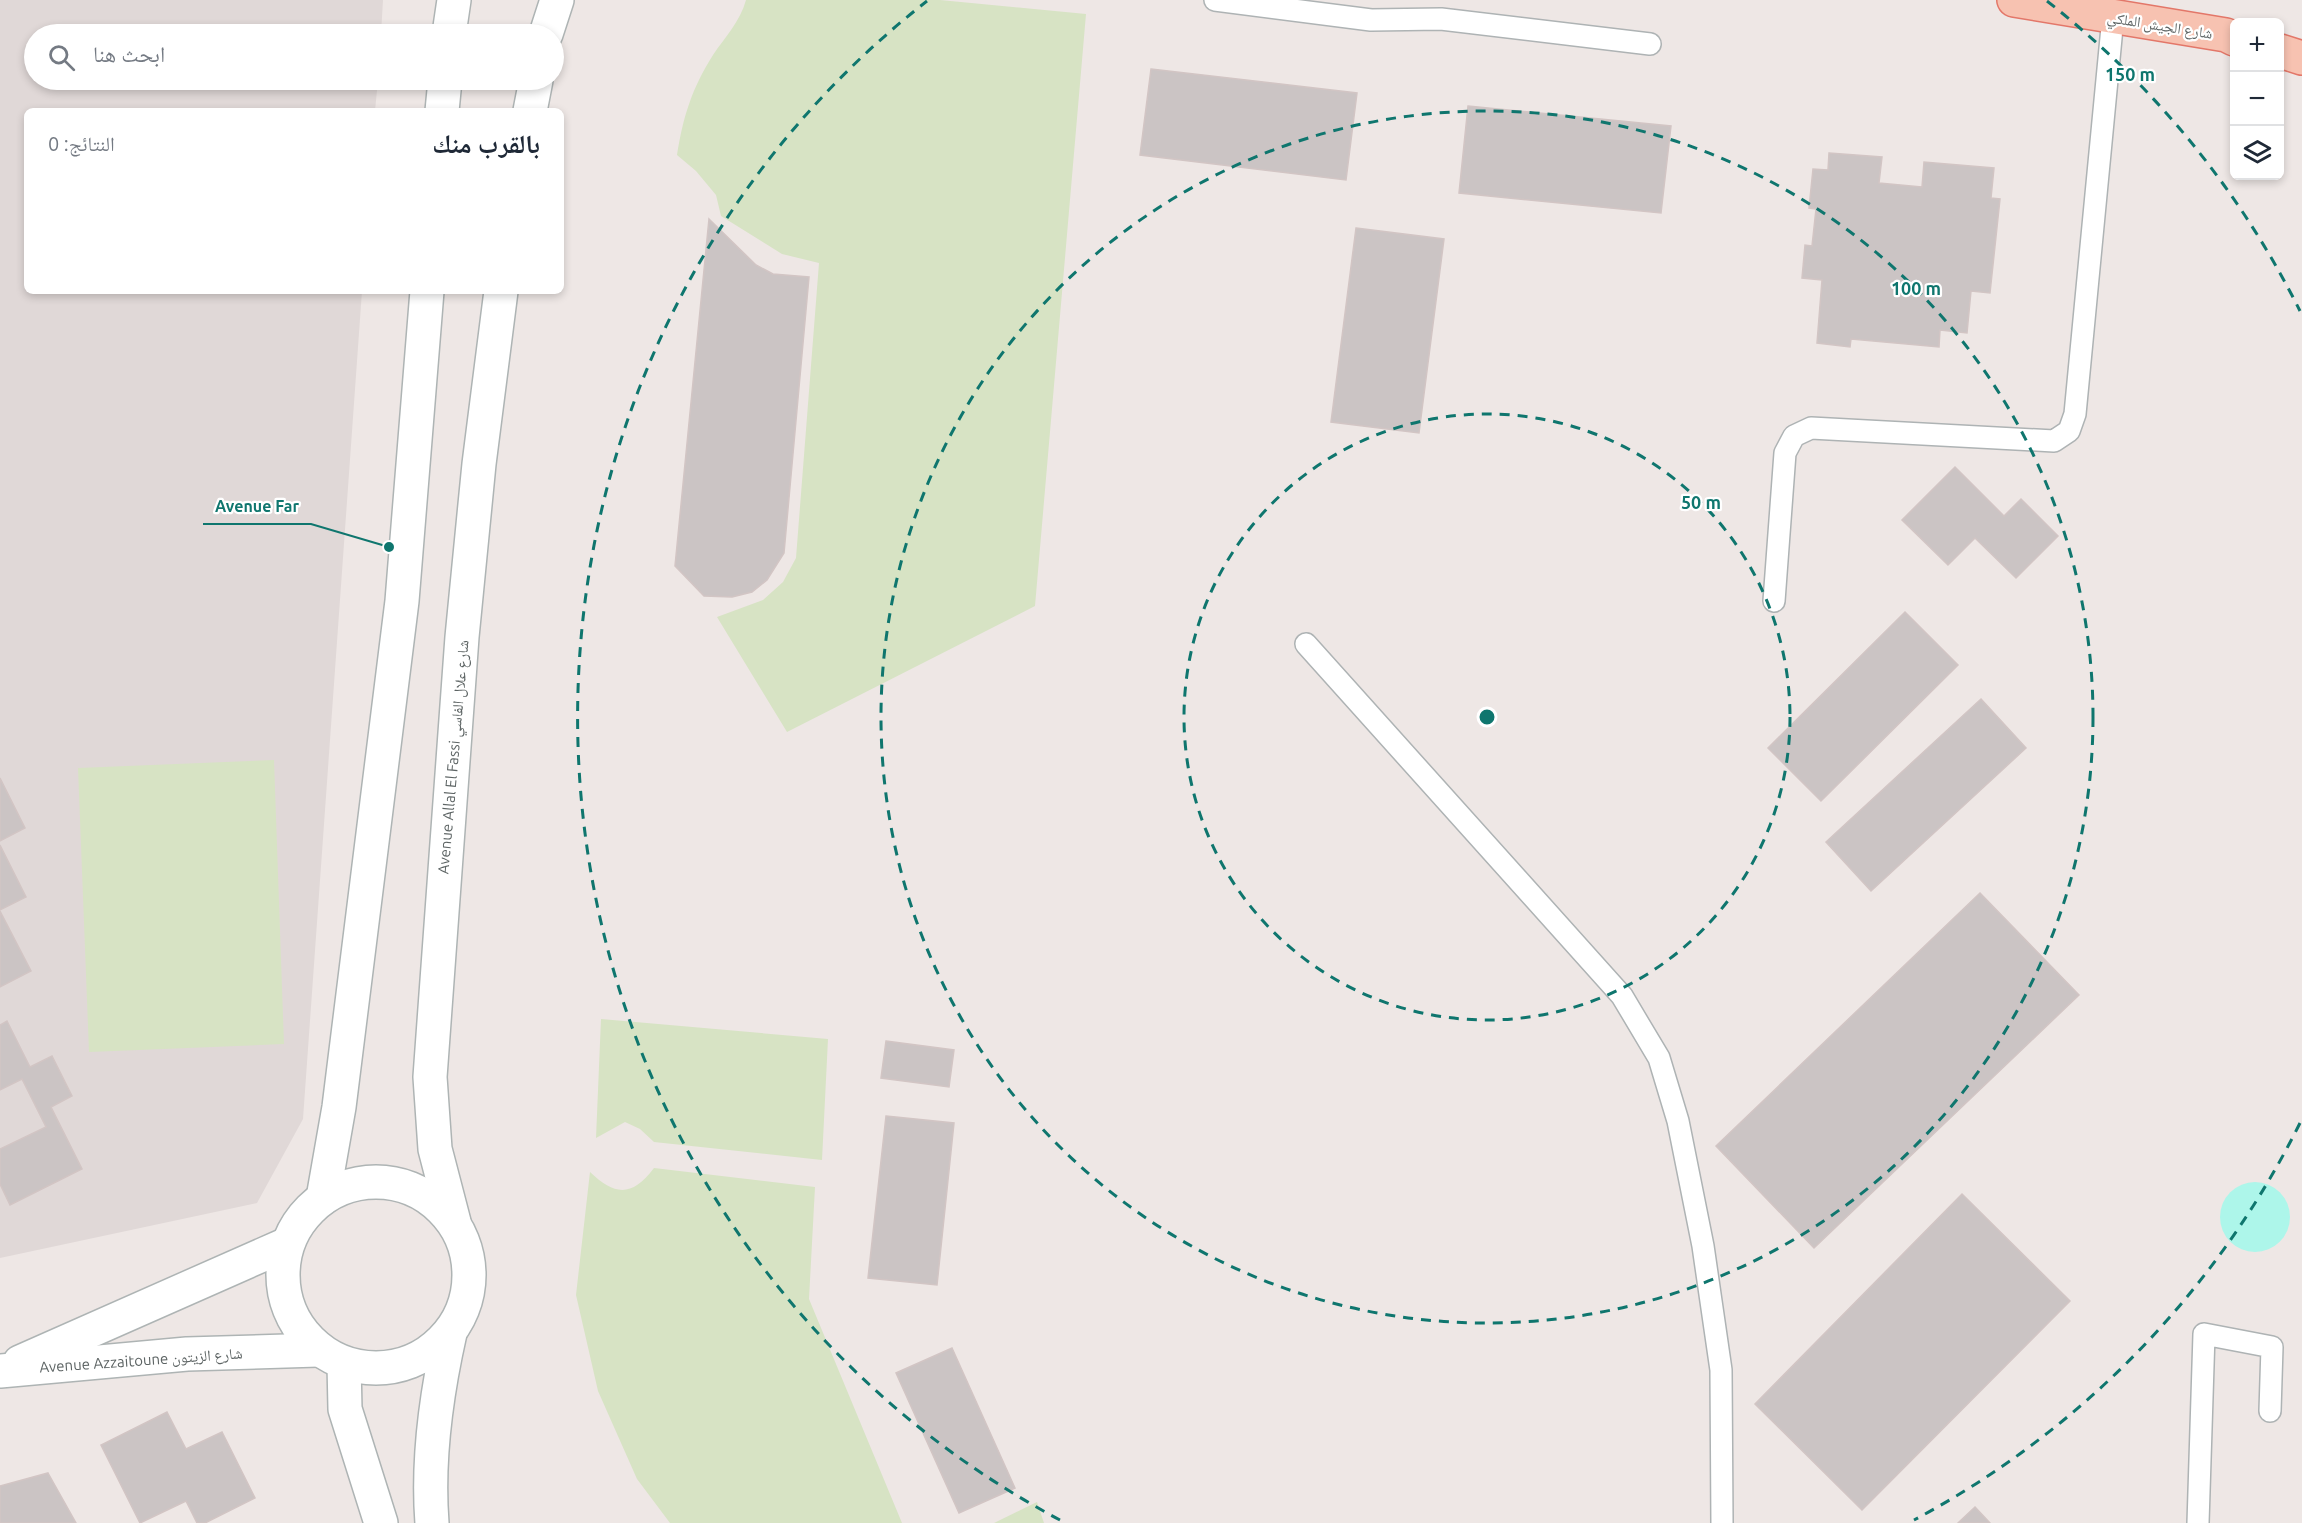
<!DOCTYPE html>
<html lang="ar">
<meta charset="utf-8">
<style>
body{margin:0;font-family:Ubuntu,"Noto Naskh Arabic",sans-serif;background:#f2f2f3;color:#1f2937;direction:rtl}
.controls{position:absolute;right:18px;top:18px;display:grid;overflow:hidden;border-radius:9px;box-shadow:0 3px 9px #0003}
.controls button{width:54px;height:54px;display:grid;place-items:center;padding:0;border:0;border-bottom:2px solid #e0e1e3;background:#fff;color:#1f2937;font:30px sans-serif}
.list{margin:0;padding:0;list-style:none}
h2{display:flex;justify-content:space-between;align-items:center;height:78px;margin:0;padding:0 24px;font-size:26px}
h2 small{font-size:20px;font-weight:400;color:#747a83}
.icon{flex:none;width:33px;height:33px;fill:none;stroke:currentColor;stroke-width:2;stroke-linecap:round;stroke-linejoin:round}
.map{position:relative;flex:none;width:2302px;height:1523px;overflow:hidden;direction:ltr}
.search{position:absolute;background:#fff;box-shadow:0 3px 9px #0003;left:24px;top:24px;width:540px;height:66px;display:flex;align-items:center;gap:15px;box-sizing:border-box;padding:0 21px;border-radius:33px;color:#747a83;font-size:22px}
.panel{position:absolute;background:#fff;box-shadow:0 3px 9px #0003;left:24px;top:108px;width:540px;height:186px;border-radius:9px;direction:rtl}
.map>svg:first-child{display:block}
.education{fill:#e0d8d7}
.green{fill:#d7e3c4}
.water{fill:#adf6ea}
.building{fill:#cbc4c4;stroke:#d2c5c4;stroke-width:1.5}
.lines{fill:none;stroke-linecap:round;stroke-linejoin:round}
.lane-casing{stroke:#aeb3b4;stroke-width:24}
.secondary-casing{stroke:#aeb4b4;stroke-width:36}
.primary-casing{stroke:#e37769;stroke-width:36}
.lane{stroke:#fff;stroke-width:21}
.secondary{stroke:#fff;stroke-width:33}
.primary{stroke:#f7c2b1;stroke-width:33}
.ring{fill:none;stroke:#0f766e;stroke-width:3;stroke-dasharray:10 8}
.labels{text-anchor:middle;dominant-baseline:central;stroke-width:4.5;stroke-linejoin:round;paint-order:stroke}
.street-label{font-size:15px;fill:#5d6464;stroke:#fff}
.centre{fill:#0f766e;stroke:#fff;stroke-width:3}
.ring-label{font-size:18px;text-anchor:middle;font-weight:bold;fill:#0f766e;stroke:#fff;stroke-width:4.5;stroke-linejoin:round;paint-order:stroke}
.leader{fill:none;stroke:#0f766e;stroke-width:2}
.callout-dot{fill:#0f766e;stroke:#fff;stroke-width:2}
.callout-label{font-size:16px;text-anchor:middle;font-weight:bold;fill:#0f766e;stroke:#fff;stroke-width:4.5;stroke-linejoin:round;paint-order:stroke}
</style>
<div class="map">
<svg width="2302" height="1523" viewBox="0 0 2302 1523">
<rect width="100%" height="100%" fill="#eee7e5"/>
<path class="education" d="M0 0H383L381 34H34V80H378L375 111H27V291H362L303 1119 257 1203 0 1258Z"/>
<g class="green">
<path d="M746 0H940L1086 14 1035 606 787 732 717 617 763 600 783 582 796 558 819 263 782 254 721 216 716 195 696 171 677 155C683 117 692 88 713 55 725 37 740 22 746 0Z"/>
<path d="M274 760 284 1044 89 1052 78 768Z"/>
<path d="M601 1019 828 1039 822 1160 654 1142 640 1129 625 1122 596 1138Z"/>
<path d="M654 1168 815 1187 809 1299 902 1523H670L637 1479 598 1391 576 1295 590 1172C615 1196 632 1197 654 1168Z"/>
<path d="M1037 1502 1044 1523H994Z"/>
</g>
<circle class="water" cx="2255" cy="1217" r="35"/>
<g class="building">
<path d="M1151 69 1357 93 1346 180 1140 155Z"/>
<path d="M1468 106 1671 126 1661 213 1459 193Z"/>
<path d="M1829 153 1882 157 1879 183 1922 187 1924 162 1994 168 1991 198 2000 199 1990 293 1971 291 1967 333 1940 330 1939 347 1851 339 1850 347 1817 343 1822 280 1802 278 1805 245 1812 246 1816 209 1809 208 1813 169 1828 170Z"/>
<path d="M709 219 756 265 773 274 809 277 784 553 767 580 752 592 732 597 704 596 675 566Z"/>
<path d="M1356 228 1444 239 1419 433 1331 422Z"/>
<path d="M1955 467 2004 516 2021 499 2058 536 2016 578 1975 538 1948 565 1902 520Z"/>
<path d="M1905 612 1958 665 1821 801 1768 748Z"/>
<path d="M1981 699 2026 748 1871 891 1826 842Z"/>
<path d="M0 778 25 828 0 841Z"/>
<path d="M0 845 26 897 0 910Z"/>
<path d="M1980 893 2079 995 1814 1248 1716 1146Z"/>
<path d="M0 911 31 971 0 987Z"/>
<path d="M7 1021 30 1067 52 1056 72 1096 51 1107 82 1169 10 1205 0 1184V1149L46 1127 22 1079 0 1090V1025Z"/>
<path d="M886 1041 954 1050 949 1087 881 1078Z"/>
<path d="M886 1116 954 1123 937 1285 868 1278Z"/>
<path d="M1962 1194 2070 1301 1862 1510 1755 1404Z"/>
<path d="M952 1348 1015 1488 959 1513 896 1373Z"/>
<path d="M167 1412 186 1449 222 1432 255 1498 205 1523H197L186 1501 140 1523 101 1445Z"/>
<path d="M48 1473 76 1523H0V1486Z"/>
<path d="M1975 1507 1990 1523H1958Z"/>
</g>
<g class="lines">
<g class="lane-casing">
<g id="lane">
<path d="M1215 0 1371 20 1441 19 1650 44"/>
<path d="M1774 601 1785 453 1794 436 1811 428 2054 441 2069 431 2075 414 2113 17"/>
<path d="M1306 644 1622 996 1659 1058 1678 1121 1703 1246 1721 1370 1722 1523"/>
<path d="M2198 1523 2204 1334 2272 1347 2270 1411"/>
</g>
</g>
<g class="secondary-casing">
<g id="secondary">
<path d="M449 34 454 0"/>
<path d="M546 34 557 0"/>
<path d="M442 111 445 80"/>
<path d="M530 111 536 80"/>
<circle cx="376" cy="1275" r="93"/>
<path d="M323 1198 339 1107 402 601 427 291"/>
<path d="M454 1222 435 1149 430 1077 462 637 479 464 501 291"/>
<path d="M20 1362 287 1244"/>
<path d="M344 1364 345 1409 381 1523"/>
<path d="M0 1371 187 1354 318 1350"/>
<path d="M432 1523C427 1459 436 1395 450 1333"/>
</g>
</g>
<g class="primary-casing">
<g id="primary">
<path d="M2014 0 2226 35 2234 39"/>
<path d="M2280 51 2302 58"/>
</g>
</g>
<use href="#lane" class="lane"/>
<use href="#secondary" class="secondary"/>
<use href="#primary" class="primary"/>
</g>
<g class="ring">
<circle cx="1487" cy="717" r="303"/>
<circle cx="1487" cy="717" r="606"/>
<path d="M2300 1123A909 909 0 0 1 1914 1520M1060 1520A909 909 0 0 1 927 1M2047 1A909 909 0 0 1 2300 311"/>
</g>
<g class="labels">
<g class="street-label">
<text transform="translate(2160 25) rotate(9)">شارع الجيش الملكي</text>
<text transform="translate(453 757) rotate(-85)">Avenue Allal El Fassi شارع علال الفاسي</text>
<text transform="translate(141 1360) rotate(-4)">Avenue Azzaitoune شارع الزيتون</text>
</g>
</g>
<circle cx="1487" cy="717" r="9" class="centre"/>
<g class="ring-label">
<text x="2130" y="81">150 m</text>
<text x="1916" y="295">100 m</text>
<text x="1701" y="509">50 m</text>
</g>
<path class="leader" d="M389 547L311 524H203"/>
<circle class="callout-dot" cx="389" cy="547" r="6"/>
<g class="callout-label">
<text x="257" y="512">Avenue Far</text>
</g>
</svg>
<div class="controls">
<button>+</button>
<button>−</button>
<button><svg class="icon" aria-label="layers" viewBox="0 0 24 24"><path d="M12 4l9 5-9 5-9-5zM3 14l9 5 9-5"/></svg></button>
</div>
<div class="search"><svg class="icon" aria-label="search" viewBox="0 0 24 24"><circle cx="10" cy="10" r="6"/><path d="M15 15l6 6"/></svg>ابحث هنا</div>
<section class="panel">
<h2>بالقرب منك<small>النتائج: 0</small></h2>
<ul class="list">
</ul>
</section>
</div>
